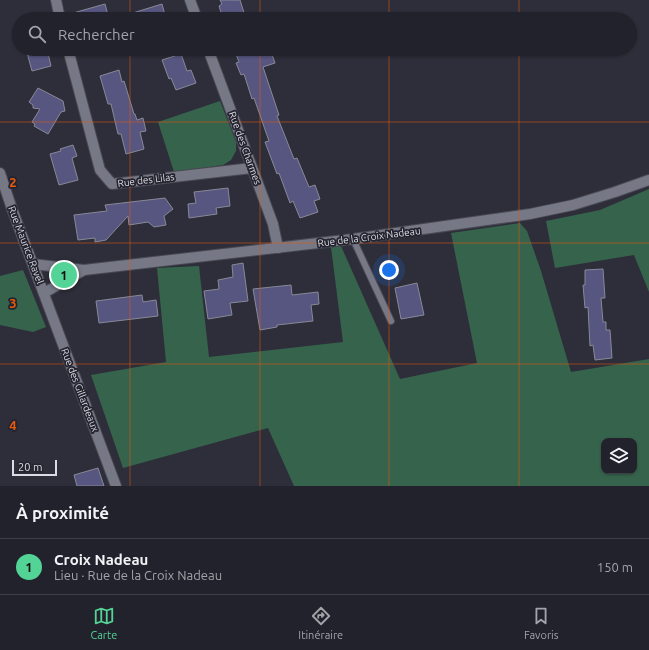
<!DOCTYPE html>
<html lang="fr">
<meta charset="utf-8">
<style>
body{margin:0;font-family:Ubuntu,sans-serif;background:#2e2f38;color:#f1f3f6}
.controls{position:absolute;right:12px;bottom:12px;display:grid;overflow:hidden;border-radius:8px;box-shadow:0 1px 3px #0004}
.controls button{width:36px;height:36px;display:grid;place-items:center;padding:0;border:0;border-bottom:1px solid #3f3f48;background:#22222c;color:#f1f3f6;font:20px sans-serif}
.scale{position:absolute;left:12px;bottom:10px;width:45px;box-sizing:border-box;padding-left:4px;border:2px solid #dbdbe3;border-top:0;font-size:11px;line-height:14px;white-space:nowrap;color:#dbdbe3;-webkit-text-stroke:3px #242430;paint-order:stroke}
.you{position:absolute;left:389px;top:270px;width:14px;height:14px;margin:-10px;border:3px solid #fff;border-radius:50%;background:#1a73e8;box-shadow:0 0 0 6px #1a73e833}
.badge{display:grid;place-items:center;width:26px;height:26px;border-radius:50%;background:#53d396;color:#111;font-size:13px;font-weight:700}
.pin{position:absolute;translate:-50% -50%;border:2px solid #fff;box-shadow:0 1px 4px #0006}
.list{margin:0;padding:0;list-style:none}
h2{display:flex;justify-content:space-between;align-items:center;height:52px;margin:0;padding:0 16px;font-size:17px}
h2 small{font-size:13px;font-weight:400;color:#a2a4a9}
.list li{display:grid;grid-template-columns:26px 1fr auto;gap:12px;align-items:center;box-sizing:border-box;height:56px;padding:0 16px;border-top:1px solid #3f3f48}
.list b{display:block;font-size:15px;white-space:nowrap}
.list p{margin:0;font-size:13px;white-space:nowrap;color:#a2a4a9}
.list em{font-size:13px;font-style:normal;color:#a2a4a9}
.icon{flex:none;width:22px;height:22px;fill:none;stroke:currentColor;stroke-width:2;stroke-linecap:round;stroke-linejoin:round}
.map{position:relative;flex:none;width:649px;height:486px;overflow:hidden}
.search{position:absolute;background:#22222c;box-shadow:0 1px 3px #0004;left:12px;right:12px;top:12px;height:44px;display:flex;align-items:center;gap:10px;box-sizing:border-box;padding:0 14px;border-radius:22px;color:#a2a4a9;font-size:15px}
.sheet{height:108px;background:#22222c}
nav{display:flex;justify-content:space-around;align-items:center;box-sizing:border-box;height:56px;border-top:1px solid #3f3f48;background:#22222c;font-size:11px;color:#a2a4a9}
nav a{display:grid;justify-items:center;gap:2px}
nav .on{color:#53d396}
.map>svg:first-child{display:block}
.green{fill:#36634c;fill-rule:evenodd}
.building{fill:#565680;stroke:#888997}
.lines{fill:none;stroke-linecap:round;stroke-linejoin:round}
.lane-casing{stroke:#494953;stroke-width:8}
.street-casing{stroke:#494953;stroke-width:12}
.secondary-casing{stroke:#494953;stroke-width:12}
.lane{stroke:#777886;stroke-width:6}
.street{stroke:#777886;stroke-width:10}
.secondary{stroke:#777886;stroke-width:10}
.grid{fill:none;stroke:#e8590c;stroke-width:1;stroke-opacity:0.55}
.labels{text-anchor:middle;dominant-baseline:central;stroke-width:3.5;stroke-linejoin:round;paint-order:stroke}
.street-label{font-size:10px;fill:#dbdbe3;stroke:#242430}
.grid-label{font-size:13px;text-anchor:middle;font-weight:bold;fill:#e8590c;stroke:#242430;stroke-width:3.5;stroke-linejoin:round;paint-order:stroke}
</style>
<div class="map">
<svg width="649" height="486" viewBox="0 0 649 486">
<rect width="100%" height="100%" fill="#2e2e3a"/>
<g class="green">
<path d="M220 101 236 142V151L231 160 223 165 174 172 158 122Z"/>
<path d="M649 189V292L634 255 555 268 546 221 600 210Z"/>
<path d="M520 223 527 231 541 271 571 372 649 359V486H294L268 428 123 468 91 375 166 362 157 268 199 266 209 357 343 342 331 247 341 246 400 379 477 363 451 233ZM604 441H634V471H604Z"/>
<path d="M23 270 46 327 33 332 0 325V276Z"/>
</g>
<g class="building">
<path d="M220 0H240L246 19H223L219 6 222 4Z"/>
<path d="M105 4 109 19H66V15Z"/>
<path d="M162 4 166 19H124L123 16Z"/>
<path d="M26 49H47L51 66 32 71Z"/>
<path d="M234 49H270L275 63 263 67 279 115 277 116 294 159 297 158 309 187 315 185 320 199 314 201 318 212 300 218 293 201 290 203 279 173 277 174 265 142 269 141 254 98 252 99 244 74 241 75 236 63 239 62Z"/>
<path d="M181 54 187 71 191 70 196 83 176 90 171 78 169 79 162 60Z"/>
<path d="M119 70 122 82 124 81 134 114H135L137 120 143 118 146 131 140 132 144 149 126 154 121 134H118L111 104H108L100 76Z"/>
<path d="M38 88 63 101 65 111 61 112 48 134 34 126 35 124 32 122 40 109 33 108V105L29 102Z"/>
<path d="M73 145 77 156 72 158 78 180 59 185 50 154 61 151 60 149Z"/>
<path d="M228 188 230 206 216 208 217 214 189 218 188 204 196 203 194 192Z"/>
<path d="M165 198 173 209 164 216 166 225 154 227 148 222 129 225 128 216 106 240 95 242V238L78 240 74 215 107 211 105 205Z"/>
<path d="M243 263 248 301 230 303 232 315 208 319 204 291 219 289 218 280 233 277 232 265Z"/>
<path d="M603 269 605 298H601L603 322H606V330H610L612 358 595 360 593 345 590 346 588 307 585 308 583 285H585V270Z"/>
<path d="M417 283 424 315 401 319 395 288Z"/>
<path d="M291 285 292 295 318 292 319 304 311 305 313 321 277 325V327L260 330 253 289Z"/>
<path d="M142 295 143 302 156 300 158 316 99 323 96 301Z"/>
<path d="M98 468 104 486H77L74 475Z"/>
</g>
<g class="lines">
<g class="lane-casing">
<path id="lane" d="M353 239 391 321"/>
</g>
<g class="street-casing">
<g id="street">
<path d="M56 0 60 19"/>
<path d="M190 0 197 19"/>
<path d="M68 49 100 170 112 184 252 168"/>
<path d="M208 49 273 224 278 248"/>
<path d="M33 264 84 270 44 293"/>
<path d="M84 270 353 239 530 214 573 205 615 192 649 180"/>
</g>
</g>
<g class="secondary-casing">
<path id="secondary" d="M0 173 12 209 116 486"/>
</g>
<use href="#lane" class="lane"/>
<use href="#street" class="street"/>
<use href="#secondary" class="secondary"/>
</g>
<path class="grid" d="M130 0V19M260 0V19M389 0V19M519 0V19M130 49V486M260 49V486M389 49V486M519 49V486M0 122H649M0 243H649M0 364H649"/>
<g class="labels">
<g class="street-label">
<text transform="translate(245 148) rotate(70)">Rue des Charmes</text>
<text transform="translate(146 180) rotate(-7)">Rue des Lilas</text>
<text transform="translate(369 237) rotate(-7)">Rue de la Croix Nadeau</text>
<text transform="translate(26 245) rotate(69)">Rue Maurice Ravel</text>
<text transform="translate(80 390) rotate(69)">Rue des Gillardeaux</text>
</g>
</g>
<g class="grid-label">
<text x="13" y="187">2</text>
<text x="13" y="308">3</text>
<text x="13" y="430">4</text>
</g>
</svg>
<div class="controls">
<button><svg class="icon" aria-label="layers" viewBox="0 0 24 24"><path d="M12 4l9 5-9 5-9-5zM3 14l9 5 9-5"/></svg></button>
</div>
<div class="scale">20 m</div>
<div class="you"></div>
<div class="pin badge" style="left:64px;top:275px">1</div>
<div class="search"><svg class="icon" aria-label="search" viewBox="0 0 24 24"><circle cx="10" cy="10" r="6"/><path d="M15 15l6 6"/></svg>Rechercher</div>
</div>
<section class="sheet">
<h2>À proximité<small></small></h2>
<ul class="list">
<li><span class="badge">1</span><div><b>Croix Nadeau</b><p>Lieu · Rue de la Croix Nadeau</p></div><em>150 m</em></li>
</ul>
</section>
<nav>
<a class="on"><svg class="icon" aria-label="map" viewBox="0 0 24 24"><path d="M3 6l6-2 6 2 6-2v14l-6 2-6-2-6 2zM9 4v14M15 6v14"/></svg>Carte</a>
<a><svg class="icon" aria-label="directions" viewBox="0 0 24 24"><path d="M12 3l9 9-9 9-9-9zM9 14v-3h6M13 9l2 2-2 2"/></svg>Itinéraire</a>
<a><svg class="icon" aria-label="saved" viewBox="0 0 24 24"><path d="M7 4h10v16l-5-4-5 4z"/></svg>Favoris</a>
</nav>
